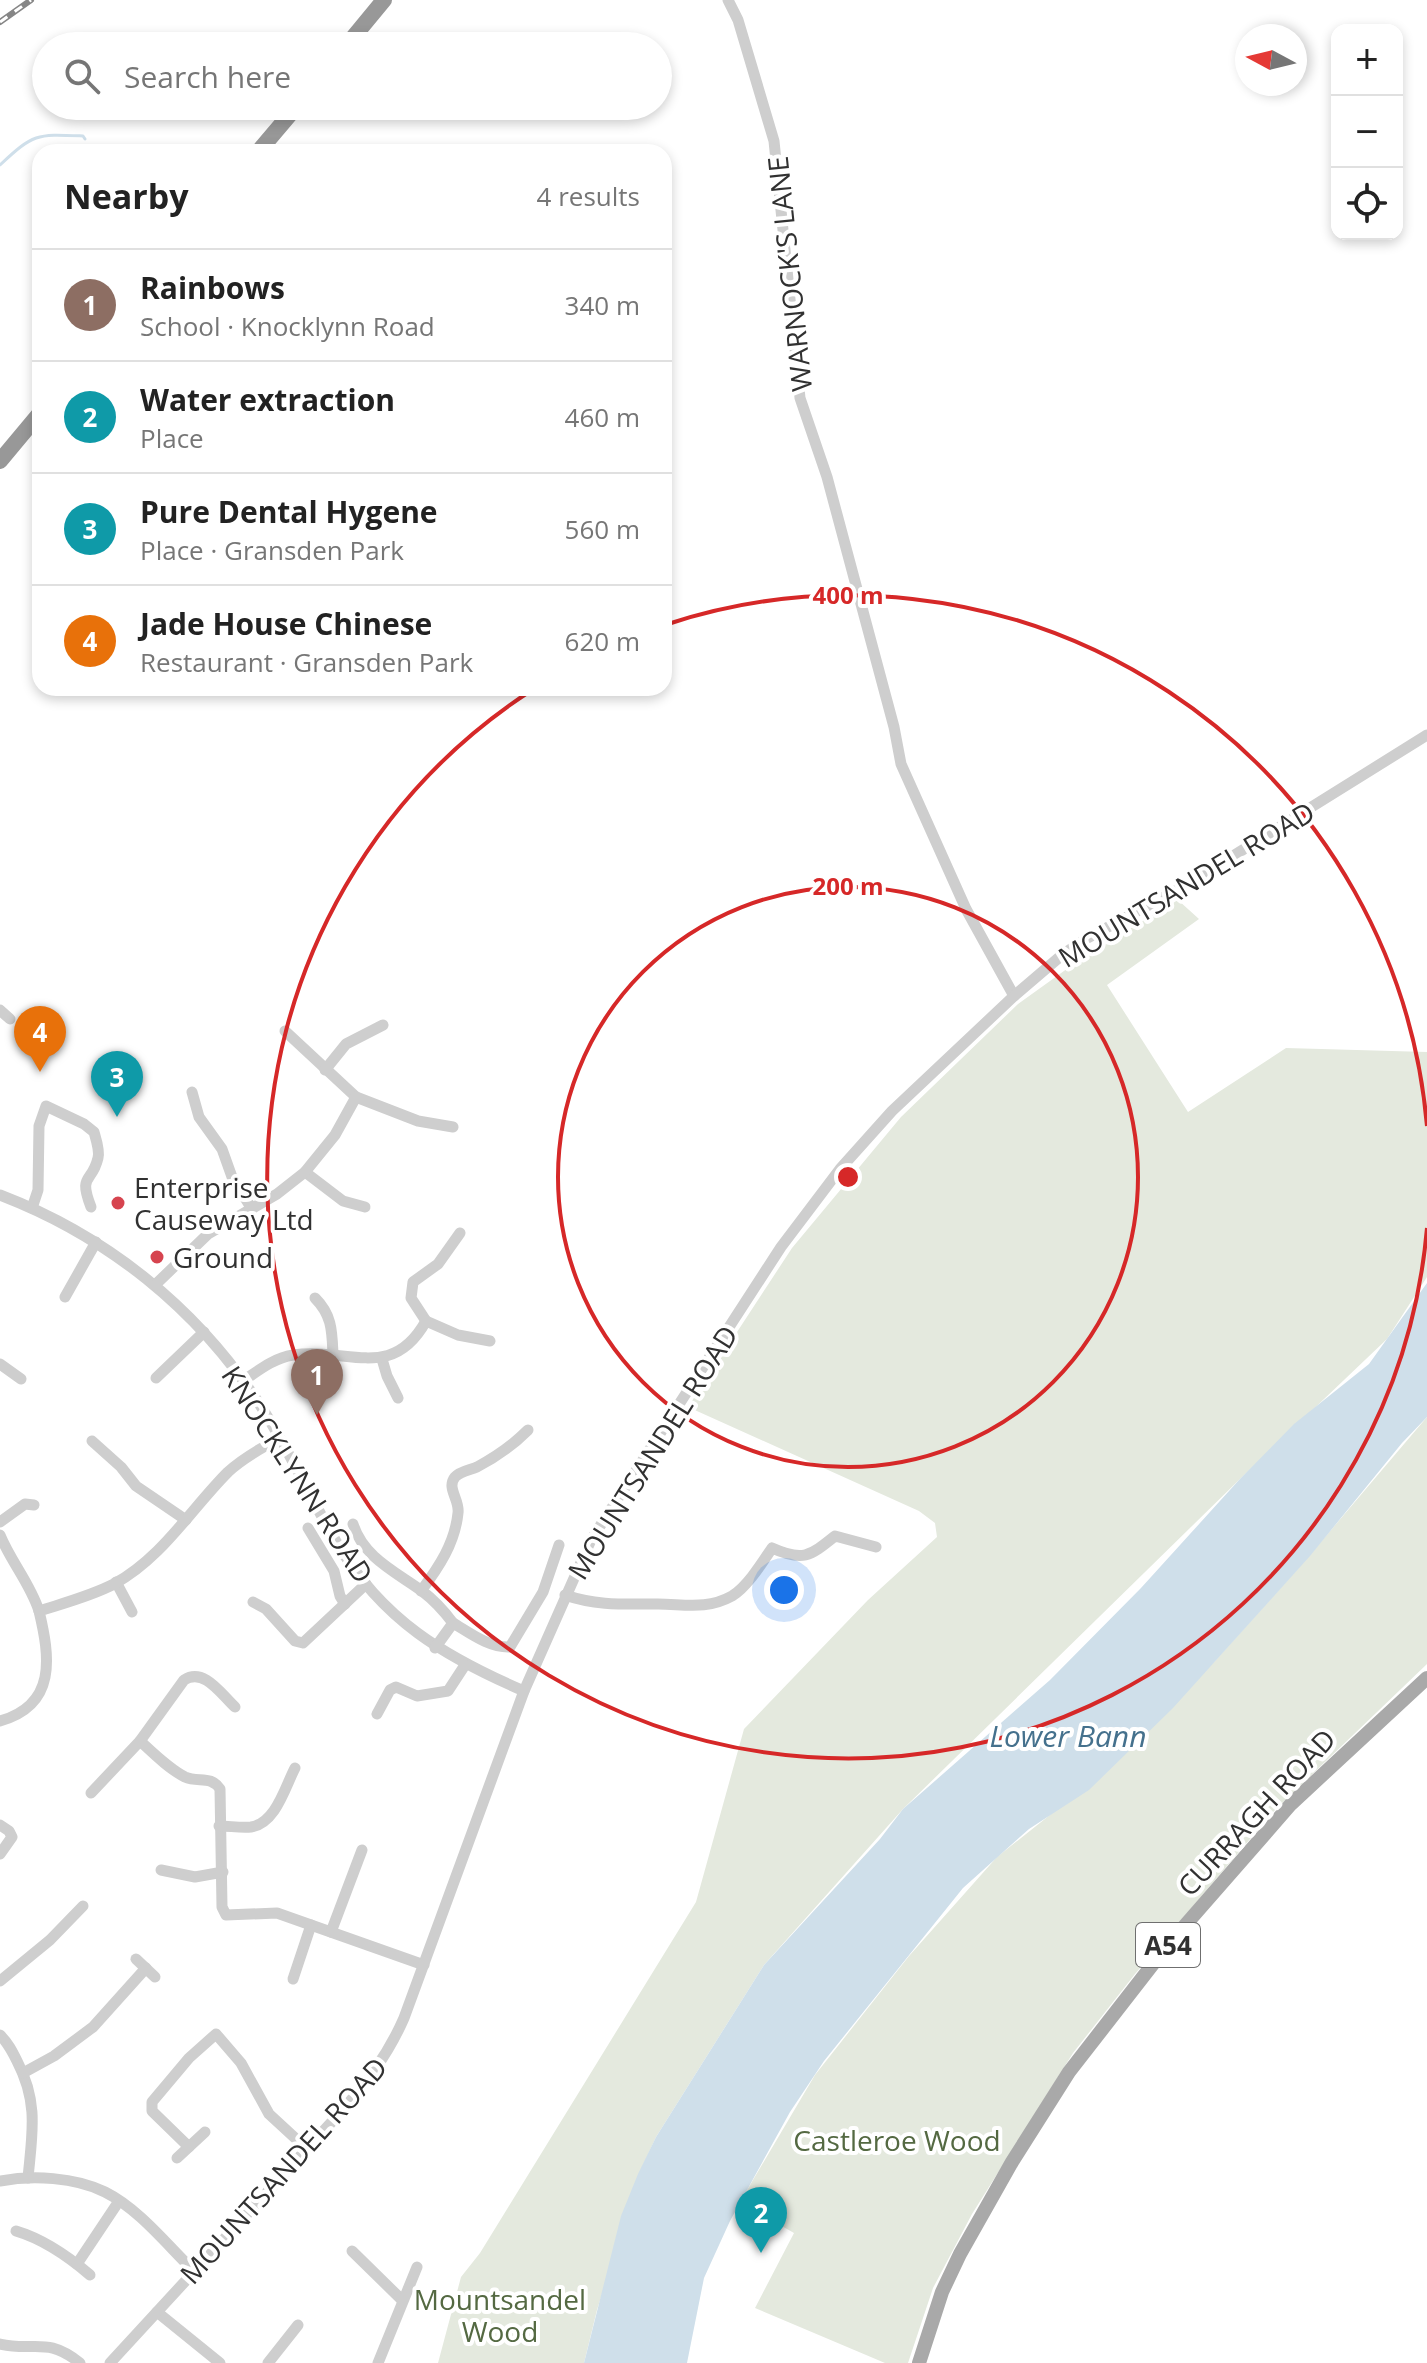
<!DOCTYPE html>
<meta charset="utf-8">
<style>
body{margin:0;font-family:"Open Sans",sans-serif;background:#f6f6f6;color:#222}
.controls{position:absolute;right:24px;top:24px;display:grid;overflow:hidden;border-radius:16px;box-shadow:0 4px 12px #0003}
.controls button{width:72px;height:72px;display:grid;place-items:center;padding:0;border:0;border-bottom:2px solid #e0e0e0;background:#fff;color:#222;font:40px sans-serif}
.compass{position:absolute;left:1235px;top:24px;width:72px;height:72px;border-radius:50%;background:#fff;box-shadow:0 4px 12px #0003;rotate:277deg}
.you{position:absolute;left:784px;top:1590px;width:28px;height:28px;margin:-20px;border:6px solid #fff;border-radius:50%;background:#1a73e8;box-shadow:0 0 0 12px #1a73e833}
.badge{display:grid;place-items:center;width:52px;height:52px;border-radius:50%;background:#d93025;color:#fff;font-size:26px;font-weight:700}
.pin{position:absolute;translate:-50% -66px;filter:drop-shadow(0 2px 4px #0008)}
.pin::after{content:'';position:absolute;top:42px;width:28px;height:24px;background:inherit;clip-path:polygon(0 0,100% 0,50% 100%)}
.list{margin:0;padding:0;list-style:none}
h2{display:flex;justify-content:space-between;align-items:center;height:104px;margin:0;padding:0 32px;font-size:34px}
h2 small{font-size:26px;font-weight:400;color:#767676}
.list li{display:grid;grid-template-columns:52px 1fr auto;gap:24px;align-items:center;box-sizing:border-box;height:112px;padding:0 32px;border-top:2px solid #e0e0e0}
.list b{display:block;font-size:30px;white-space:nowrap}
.list p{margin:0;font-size:26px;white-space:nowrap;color:#767676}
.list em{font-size:26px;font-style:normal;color:#767676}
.icon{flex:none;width:44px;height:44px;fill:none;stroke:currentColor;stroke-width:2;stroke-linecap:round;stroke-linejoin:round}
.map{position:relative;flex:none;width:1427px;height:2363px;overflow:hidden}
.search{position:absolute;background:#fff;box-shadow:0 4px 12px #0003;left:32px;top:32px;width:640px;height:88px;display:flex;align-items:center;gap:20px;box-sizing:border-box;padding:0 28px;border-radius:44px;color:#767676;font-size:30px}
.panel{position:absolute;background:#fff;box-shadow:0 4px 12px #0003;left:32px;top:144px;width:640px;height:552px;border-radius:24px}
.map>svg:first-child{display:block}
.green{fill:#e4e9de}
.water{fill:#cfdfea}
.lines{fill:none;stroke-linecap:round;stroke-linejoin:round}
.stream{stroke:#cfdfea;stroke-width:3}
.minor{stroke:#cecece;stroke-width:11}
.major{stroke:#a9a9a9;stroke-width:14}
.highway{stroke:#989898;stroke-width:16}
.rail-casing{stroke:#868686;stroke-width:6}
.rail{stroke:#fff;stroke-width:3;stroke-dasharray:9;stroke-linecap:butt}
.ring{fill:none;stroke:#d62828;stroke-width:4}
.poi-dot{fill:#d6444f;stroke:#fff;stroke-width:3}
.labels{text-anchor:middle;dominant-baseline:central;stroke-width:8;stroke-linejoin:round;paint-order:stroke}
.shield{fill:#fff;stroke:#6f6f6f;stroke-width:2}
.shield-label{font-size:26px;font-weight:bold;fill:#313131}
.street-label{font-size:28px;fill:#313131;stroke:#fff}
.poi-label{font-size:28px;fill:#313131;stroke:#fff;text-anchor:start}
.park-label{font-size:28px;fill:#546942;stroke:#fff}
.water-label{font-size:30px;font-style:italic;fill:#45718d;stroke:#fff}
.centre{fill:#d62828;stroke:#fff;stroke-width:4}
.ring-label{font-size:24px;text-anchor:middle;font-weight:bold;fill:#d62828;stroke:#fff;stroke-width:8;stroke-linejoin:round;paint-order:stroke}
</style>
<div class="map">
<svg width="1427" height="2363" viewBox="0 0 1427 2363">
<rect width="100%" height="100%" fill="#fff"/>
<g class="green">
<path d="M1178 900 1199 919 1107 985 1188 1112 1286 1048 1427 1052V1277L1387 1339 1239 1480 903 1809 764 1965 656 2137 639 2174 597 2310 584 2363H438L461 2277 480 2253 696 1902 744 1729 868 1600 937 1537 935 1523 919 1511 688 1407 792 1248 901 1117 1018 1004 1089 953Z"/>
<path d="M1427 1417V1664L1274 1811 1135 1974 1073 2053 972 2214 933 2288 908 2363H885L755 2308 794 2233 740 2202 815 2075 909 1956 997 1857 1119 1760 1215 1661 1303 1563Z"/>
</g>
<path class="water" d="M1427 1283V1417L1402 1443 1310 1556 1173 1708 1089 1790 1029 1829 963 1888 824 2061 790 2112 730 2221 704 2278 687 2363H584L621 2216 638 2174 656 2137 764 1965 880 1839 903 1809 1050 1680 1141 1588 1239 1480 1294 1424 1369 1364Z"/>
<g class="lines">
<path class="stream" d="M0 165C34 133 37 134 83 136L85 139"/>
<g class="minor">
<path d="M728 0 738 20 774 141 800 398 827 477 894 727 901 764 966 909 1014 996"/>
<path d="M0 1010 10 1019"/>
<path d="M285 1031 356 1097"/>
<path d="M325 1070 346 1044 383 1025"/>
<path d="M192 1092 199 1117 222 1149 232 1177 252 1209"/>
<path d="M305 1172 343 1201 365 1207"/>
<path d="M0 1195C107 1236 197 1308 260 1405 289 1449 310 1498 337 1543 382 1620 445 1657 524 1691"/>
<path d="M32 1208 38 1190 39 1126 46 1106 84 1124 94 1132C96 1139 100 1151 98 1158 92 1184 78 1173 91 1207"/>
<path d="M155 1285 208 1234 277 1194 305 1172 335 1135 356 1097 418 1121 453 1127"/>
<path d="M65 1297 96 1242"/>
<path d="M315 1298C332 1315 332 1331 333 1354"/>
<path d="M426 1321 411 1298 413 1282 438 1264 460 1233"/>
<path d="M382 1359 387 1376 398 1398"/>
<path d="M0 1364 21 1379"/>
<path d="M156 1378 204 1332"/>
<path d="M243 1381C259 1370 274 1358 293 1355 348 1347 392 1382 426 1321L458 1335 490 1341"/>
<path d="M92 1441 121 1467 136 1486 186 1520"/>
<path d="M0 1522 25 1504 34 1505"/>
<path d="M353 1524C363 1557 396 1572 422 1591 434 1600 444 1611 453 1623"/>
<path d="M308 1528 334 1571 340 1596 345 1604"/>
<path d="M0 1535C11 1562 30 1583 39 1611"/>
<path d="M116 1582 132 1612"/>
<path d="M421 1591C439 1567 455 1543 458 1513 460 1500 446 1488 455 1477 460 1471 470 1470 477 1467 496 1457 513 1445 528 1430"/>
<path d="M565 1595C597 1606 625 1604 658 1604 684 1604 707 1610 732 1596 747 1587 762 1563 772 1548 803 1562 810 1556 835 1536L876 1547"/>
<path d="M253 1602 266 1609 295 1641 303 1643 366 1584"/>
<path d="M435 1648 453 1623C470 1633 489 1648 510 1647L543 1592 559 1545"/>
<path d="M377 1714 390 1690 396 1687 417 1696 448 1691 465 1665"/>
<path d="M0 1721C57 1705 50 1657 39 1611 64 1603 91 1596 114 1584 162 1558 191 1509 228 1472 243 1458 261 1448 280 1438"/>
<path d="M140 1741C153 1753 169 1769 185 1777 198 1783 211 1775 220 1789L222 1907 226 1915 277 1913 424 1965"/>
<path d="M91 1793 140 1741 184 1680C204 1667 221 1694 235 1707"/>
<path d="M0 1825 9 1831 12 1837 0 1854"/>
<path d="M219 1826C229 1826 241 1828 251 1827 276 1823 285 1787 295 1768"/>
<path d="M161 1870 195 1877 223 1872"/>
<path d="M331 1932 362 1850"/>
<path d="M136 1959 155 1977"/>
<path d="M293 1979 311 1925"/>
<path d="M0 1981 50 1940 83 1906"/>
<path d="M0 2035C8 2043 12 2051 17 2061 39 2103 32 2134 28 2178"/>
<path d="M23 2073 54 2056 93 2027 146 1968"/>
<path d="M189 2147 152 2111V2102L189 2058 216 2034 241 2063 269 2114 307 2149"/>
<path d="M177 2158 205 2132"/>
<path d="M0 2181C32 2175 75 2177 105 2192 139 2209 167 2245 194 2271"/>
<path d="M16 2231C43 2239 69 2257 90 2275"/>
<path d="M352 2251 402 2300"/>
<path d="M77 2264 119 2201"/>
<path d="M157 2312 220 2363"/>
<path d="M0 2344C35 2352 46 2336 80 2363"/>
<path d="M110 2363 340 2113C366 2083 388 2055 404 2018L524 1691 591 1540 781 1247 840 1169 892 1111 1014 996 1062 955 1084 940 1188 884 1427 735"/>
<path d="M268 2363 298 2325"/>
<path d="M378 2363 417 2267"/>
</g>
<path class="major" d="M919 2363 942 2292 960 2254 1012 2162 1069 2072 1167 1946 1291 1804 1427 1678"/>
<g class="highway">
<path d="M346 46 384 0"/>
<path d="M258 152 297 106"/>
<path d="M0 461 40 413"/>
</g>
<g class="rail-casing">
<path id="rail" d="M0 22 31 0"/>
</g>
<use href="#rail" class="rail"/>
</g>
<g class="ring">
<circle cx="848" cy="1177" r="290"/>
<path d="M1427 1228A581 581 0 1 1 532 690M668 624A581 581 0 0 1 1427 1126"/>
</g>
<g class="poi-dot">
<circle cx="118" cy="1203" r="8"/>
<circle cx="157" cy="1257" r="8"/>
</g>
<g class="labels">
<rect class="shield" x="1136" y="1923" width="64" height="44" rx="6"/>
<g class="shield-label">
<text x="1168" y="1945">A54</text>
</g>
<g class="street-label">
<text transform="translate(789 274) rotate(-96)">WARNOCK'S LANE</text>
<text transform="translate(1186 884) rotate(-31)">MOUNTSANDEL ROAD</text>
<text transform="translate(652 1452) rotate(-58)">MOUNTSANDEL ROAD</text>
<text transform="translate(298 1474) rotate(57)">KNOCKLYNN ROAD</text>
<text transform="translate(1256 1812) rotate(-47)">CURRAGH ROAD</text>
<text transform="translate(283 2170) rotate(-48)">MOUNTSANDEL ROAD</text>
</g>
<g class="poi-label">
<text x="134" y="1187">Enterprise<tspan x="134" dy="32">Causeway Ltd</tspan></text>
<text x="173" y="1257">Ground</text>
</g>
<g class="park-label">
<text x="897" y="2140">Castleroe Wood</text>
<text x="500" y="2299">Mountsandel<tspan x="500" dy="32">Wood</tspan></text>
</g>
<g class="water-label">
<text x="1068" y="1735">Lower Bann</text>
</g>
</g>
<circle cx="848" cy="1177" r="12" class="centre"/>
<g class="ring-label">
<text x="848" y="604">400 m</text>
<text x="848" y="895">200 m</text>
</g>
</svg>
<div class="controls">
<button>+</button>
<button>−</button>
<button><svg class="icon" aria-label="locate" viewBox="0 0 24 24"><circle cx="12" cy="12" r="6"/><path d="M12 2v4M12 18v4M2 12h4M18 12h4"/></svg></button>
</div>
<svg class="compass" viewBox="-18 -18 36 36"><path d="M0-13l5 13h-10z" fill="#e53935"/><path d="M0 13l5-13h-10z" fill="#767676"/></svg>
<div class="you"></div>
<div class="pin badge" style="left:317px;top:1415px;background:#8d6e63">1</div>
<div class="pin badge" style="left:761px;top:2253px;background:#0f9aa8">2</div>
<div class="pin badge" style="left:117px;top:1117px;background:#0f9aa8">3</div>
<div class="pin badge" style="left:40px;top:1072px;background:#e8710a">4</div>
<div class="search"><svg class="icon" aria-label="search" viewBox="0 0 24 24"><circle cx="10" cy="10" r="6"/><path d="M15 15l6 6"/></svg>Search here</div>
<section class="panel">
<h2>Nearby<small>4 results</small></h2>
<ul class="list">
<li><span class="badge" style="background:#8d6e63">1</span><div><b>Rainbows</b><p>School · Knocklynn Road</p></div><em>340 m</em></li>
<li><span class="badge" style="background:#0f9aa8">2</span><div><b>Water extraction</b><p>Place</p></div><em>460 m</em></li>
<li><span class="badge" style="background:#0f9aa8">3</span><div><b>Pure Dental Hygene</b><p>Place · Gransden Park</p></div><em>560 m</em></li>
<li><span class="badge" style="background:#e8710a">4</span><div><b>Jade House Chinese</b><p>Restaurant · Gransden Park</p></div><em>620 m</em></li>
</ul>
</section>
</div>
